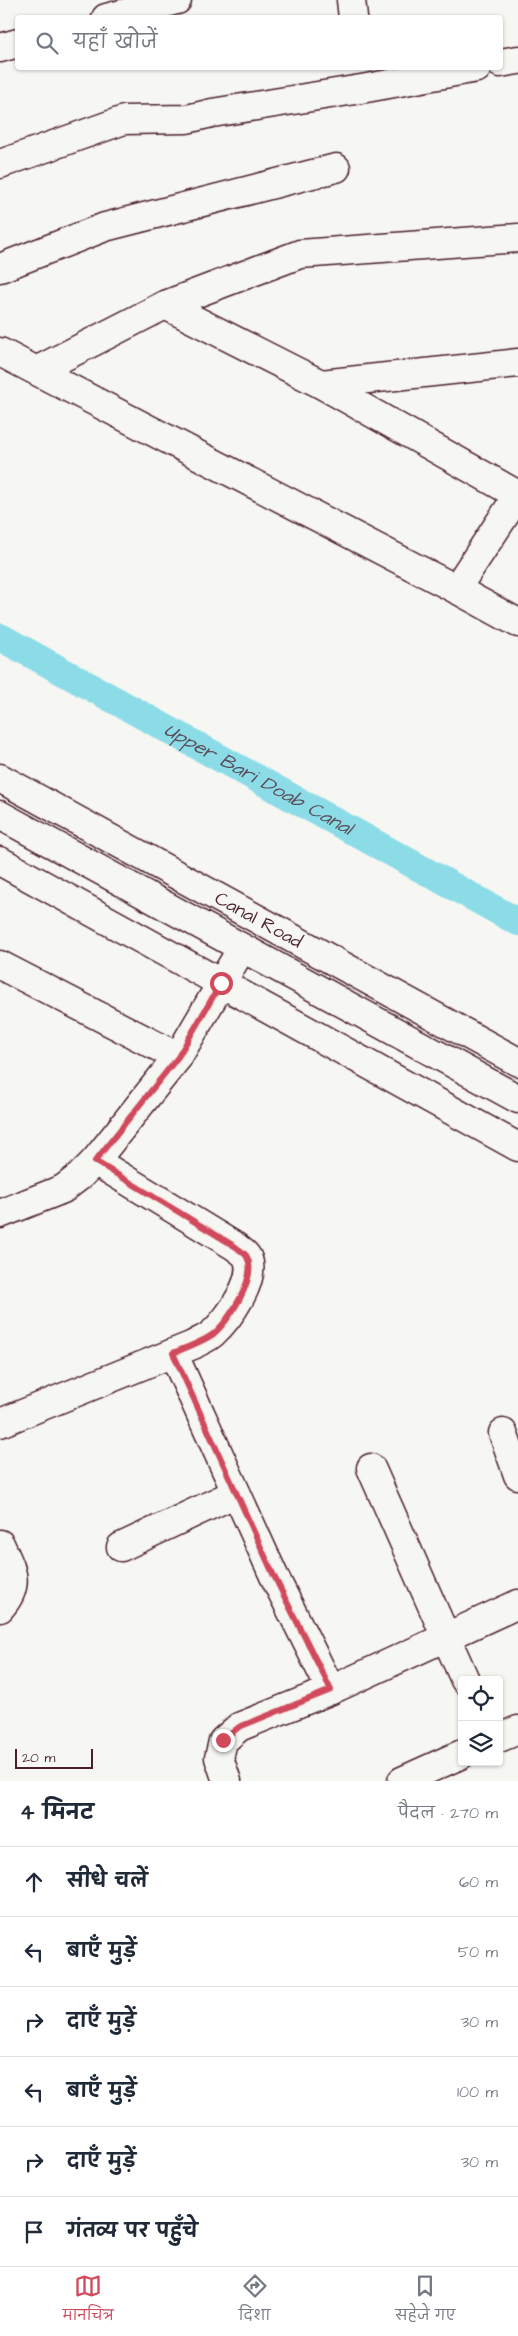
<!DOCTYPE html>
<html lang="hi">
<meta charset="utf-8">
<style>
body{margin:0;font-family:"Architects Daughter","Playpen Sans Deva",sans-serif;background:#f6f6f7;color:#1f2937}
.controls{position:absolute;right:15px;bottom:15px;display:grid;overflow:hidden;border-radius:5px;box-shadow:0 1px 4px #0004}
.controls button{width:45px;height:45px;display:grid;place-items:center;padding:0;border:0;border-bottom:1px solid #e0e1e3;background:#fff;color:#1f2937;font:25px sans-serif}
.scale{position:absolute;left:15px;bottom:12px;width:78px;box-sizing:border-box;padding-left:5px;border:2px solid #4a1f2b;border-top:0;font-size:14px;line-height:18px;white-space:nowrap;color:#4a1f2b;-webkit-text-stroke:4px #f6f6f2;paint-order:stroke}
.stop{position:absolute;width:15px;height:15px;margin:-11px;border:4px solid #d1495b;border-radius:50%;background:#fff}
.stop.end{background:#d1495b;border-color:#fff;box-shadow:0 1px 5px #0008}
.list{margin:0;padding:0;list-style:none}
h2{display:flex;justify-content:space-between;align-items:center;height:65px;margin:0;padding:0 20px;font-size:21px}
h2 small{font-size:16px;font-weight:400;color:#747a83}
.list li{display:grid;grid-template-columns:32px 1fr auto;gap:15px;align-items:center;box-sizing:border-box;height:70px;padding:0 20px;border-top:1px solid #e0e1e3}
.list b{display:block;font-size:19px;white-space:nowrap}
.list em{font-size:16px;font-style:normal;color:#747a83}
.icon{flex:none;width:28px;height:28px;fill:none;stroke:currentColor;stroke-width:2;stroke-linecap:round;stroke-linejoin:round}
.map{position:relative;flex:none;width:518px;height:1781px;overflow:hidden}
.search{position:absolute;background:#fff;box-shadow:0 1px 4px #0004;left:15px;right:15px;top:15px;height:55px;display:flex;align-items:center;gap:12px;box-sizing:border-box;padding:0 18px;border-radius:5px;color:#747a83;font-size:19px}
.sheet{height:485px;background:#fff}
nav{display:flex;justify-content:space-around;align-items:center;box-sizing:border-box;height:70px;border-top:1px solid #e0e1e3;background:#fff;font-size:14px;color:#747a83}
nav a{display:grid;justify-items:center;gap:2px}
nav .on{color:#d1495b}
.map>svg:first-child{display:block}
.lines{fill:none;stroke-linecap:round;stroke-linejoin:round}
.canal{stroke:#8cdce8;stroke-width:28}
.minor-casing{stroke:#4a1f2b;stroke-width:31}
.major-casing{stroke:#4a1f2b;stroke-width:31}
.minor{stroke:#f6f6f2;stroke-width:28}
.major{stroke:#f6f6f2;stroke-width:28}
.route{stroke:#d1495b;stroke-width:6}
.labels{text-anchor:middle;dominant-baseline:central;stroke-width:4;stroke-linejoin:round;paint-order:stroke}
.street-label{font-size:19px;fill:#4a1f2b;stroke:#f6f6f2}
.water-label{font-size:20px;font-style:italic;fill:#5a4e5a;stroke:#f6f6f2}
</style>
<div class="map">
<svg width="518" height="1781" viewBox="0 0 518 1781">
<rect width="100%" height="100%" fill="#f6f6f2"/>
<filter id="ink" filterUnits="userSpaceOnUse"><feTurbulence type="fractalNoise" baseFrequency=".02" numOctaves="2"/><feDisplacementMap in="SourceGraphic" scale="10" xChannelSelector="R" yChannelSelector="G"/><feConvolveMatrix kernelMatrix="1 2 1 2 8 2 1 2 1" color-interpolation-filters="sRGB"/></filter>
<g filter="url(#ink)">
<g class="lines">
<path class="canal" id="s1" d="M0 637 518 922"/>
<g class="minor-casing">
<g id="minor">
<path d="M351 0 353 18"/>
<path d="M106 18 177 0"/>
<path d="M0 48 18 43"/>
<path d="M500 63 518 60"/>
<path d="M0 164 124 120 187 119 212 113 361 89 477 68"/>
<path d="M0 268 105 227 336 168"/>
<path d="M165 305 321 384 518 495 456 589"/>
<path d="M0 352 456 589 518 623"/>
<path d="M38 370 165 305 300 254 518 238"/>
<path d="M321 384 518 363"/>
<path d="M0 861 518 1147"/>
<path d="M0 965 178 1057"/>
<path d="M0 1214 63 1189 80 1176 95 1161 178 1057 242 948"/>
<path d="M173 1353 274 1576 331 1690"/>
<path d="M0 1423 193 1345C199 1341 208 1338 213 1333 228 1319 258 1279 247 1257 245 1253 239 1250 236 1247L95 1161"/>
<path d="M503 1433 518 1475"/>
<path d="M371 1468 465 1680"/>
<path d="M0 1544C11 1569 22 1584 0 1608"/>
<path d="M121 1547 236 1493"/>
<path d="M499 1738 518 1730"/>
<path d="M227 1781 219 1758 223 1741 239 1727 331 1690 518 1604"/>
<path d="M402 1781 462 1754"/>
</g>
</g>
<g class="major-casing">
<g id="major">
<path id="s2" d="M0 778 518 1062"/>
<path d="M0 815 518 1099"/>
</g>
</g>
<use href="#minor" class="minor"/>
<use href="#major" class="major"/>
</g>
</g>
<g class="lines" filter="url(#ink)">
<path class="route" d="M221 983 178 1057 95 1161 236 1247C239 1250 245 1253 247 1257 258 1277 228 1323 212 1335 200 1343 185 1348 173 1353L274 1576 331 1690 239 1727 223 1740"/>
</g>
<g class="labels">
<g class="street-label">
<text stroke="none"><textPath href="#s2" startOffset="295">Canal Road</textPath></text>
</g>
<g class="water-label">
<text stroke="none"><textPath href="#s1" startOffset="295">Upper Bari Doab Canal</textPath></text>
</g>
</g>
</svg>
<div class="controls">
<button><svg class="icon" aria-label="locate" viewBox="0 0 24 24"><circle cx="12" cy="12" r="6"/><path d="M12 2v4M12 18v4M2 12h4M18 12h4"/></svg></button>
<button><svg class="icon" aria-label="layers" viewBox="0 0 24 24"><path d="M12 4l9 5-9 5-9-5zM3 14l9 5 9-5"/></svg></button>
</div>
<div class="scale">20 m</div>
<div class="stop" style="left:221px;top:983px"></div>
<div class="stop end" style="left:223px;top:1740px"></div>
<div class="search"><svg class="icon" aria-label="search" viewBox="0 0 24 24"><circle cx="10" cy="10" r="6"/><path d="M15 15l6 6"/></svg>यहाँ खोजें</div>
</div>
<section class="sheet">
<h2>4 मिनट<small>पैदल · 270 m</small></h2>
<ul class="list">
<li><svg class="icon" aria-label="ahead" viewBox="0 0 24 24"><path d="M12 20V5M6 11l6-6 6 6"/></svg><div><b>सीधे चलें</b></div><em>60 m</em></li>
<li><svg class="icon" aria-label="left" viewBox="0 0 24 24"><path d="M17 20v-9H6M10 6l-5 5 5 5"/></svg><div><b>बाएँ मुड़ें</b></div><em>50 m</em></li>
<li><svg class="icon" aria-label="right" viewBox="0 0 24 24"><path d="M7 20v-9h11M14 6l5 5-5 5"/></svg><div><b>दाएँ मुड़ें</b></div><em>30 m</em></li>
<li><svg class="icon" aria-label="left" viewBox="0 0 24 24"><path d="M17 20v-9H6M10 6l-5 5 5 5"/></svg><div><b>बाएँ मुड़ें</b></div><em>100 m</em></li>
<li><svg class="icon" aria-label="right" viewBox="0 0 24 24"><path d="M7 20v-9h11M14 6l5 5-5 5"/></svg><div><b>दाएँ मुड़ें</b></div><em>30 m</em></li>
<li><svg class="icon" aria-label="arrive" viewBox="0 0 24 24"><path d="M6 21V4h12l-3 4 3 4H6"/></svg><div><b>गंतव्य पर पहुँचे</b></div></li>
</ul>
</section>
<nav>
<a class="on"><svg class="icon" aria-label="map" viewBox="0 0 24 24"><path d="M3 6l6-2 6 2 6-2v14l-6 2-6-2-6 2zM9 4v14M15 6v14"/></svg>मानचित्र</a>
<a><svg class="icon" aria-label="directions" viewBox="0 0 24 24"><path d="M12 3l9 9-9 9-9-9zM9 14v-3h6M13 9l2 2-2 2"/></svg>दिशा</a>
<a><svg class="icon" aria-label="saved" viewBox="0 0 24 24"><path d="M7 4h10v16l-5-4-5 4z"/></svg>सहेजे गए</a>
</nav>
